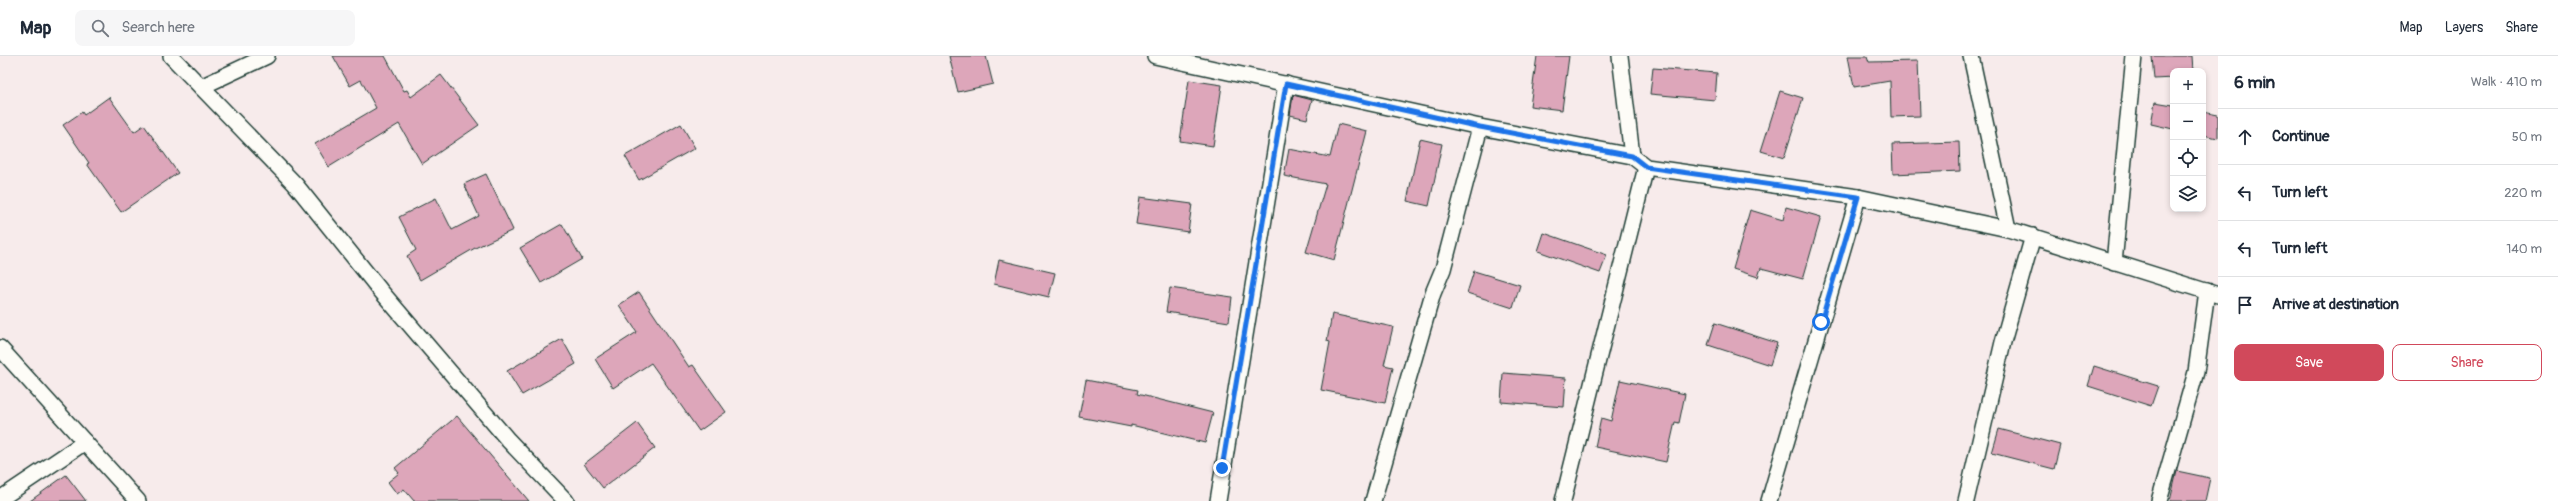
<!DOCTYPE html>
<meta charset="utf-8">
<style>
body{margin:0;font-family:Pangolin,sans-serif;background:#f6f6f7;color:#1f2937}
.controls{position:absolute;right:12px;top:12px;display:grid;overflow:hidden;border-radius:8px;box-shadow:0 2px 6px #0003}
.controls button{width:36px;height:36px;display:grid;place-items:center;padding:0;border:0;border-bottom:1px solid #e0e1e3;background:#fff;color:#1f2937;font:20px sans-serif}
.stop{position:absolute;width:12px;height:12px;margin:-9px;border:3px solid #1a73e8;border-radius:50%;background:#fff}
.stop.end{background:#1a73e8;border-color:#fff;box-shadow:0 1px 4px #0008}
.list{margin:0;padding:0;list-style:none}
h2{display:flex;justify-content:space-between;align-items:center;height:52px;margin:0;padding:0 16px;font-size:17px}
h2 small{font-size:13px;font-weight:400;color:#747a83}
.list li{display:grid;grid-template-columns:26px 1fr auto;gap:12px;align-items:center;box-sizing:border-box;height:56px;padding:0 16px;border-top:1px solid #e0e1e3}
.list b{display:block;font-size:15px;white-space:nowrap}
.list em{font-size:13px;font-style:normal;color:#747a83}
.actions{display:flex;gap:8px;padding:12px 16px}
.actions a{flex:1;padding:9px 0;border:1px solid #d1495b;border-radius:8px;text-align:center;font-size:14px;color:#d1495b}
.actions .main{background:#d1495b;color:#fff}
.icon{flex:none;width:22px;height:22px;fill:none;stroke:currentColor;stroke-width:2;stroke-linecap:round;stroke-linejoin:round}
.map{position:relative;flex:none;width:2218px;height:445px;overflow:hidden}
header{display:flex;align-items:center;gap:24px;box-sizing:border-box;height:56px;padding:0 20px;background:#fff;border-bottom:1px solid #e0e1e3}
header strong{font-size:19px}
nav{display:flex;gap:22px;margin-inline-start:auto;font-size:14px}
.search{width:280px;height:36px;background:#f6f6f7;display:flex;align-items:center;gap:10px;box-sizing:border-box;padding:0 14px;border-radius:8px;color:#747a83;font-size:15px}
main{display:flex}
aside{flex:1;background:#fff}
.map>svg:first-child{display:block}
.building{fill:#dda6ba;stroke:#1f3d34}
.lines{fill:none;stroke-linecap:round;stroke-linejoin:round}
.street-casing{stroke:#1f3d34;stroke-width:18}
.street{stroke:#fdfcf7;stroke-width:15}
.route{stroke:#1a73e8;stroke-width:5}
</style>
<header>
<strong>Map</strong>
<div class="search"><svg class="icon" aria-label="search" viewBox="0 0 24 24"><circle cx="10" cy="10" r="6"/><path d="M15 15l6 6"/></svg>Search here</div>
<nav><a>Map</a><a>Layers</a><a>Share</a></nav>
</header>
<main>
<div class="map">
<svg width="2218" height="445" viewBox="0 0 2218 445">
<rect width="100%" height="100%" fill="#f7ebeb"/>
<filter id="ink" filterUnits="userSpaceOnUse"><feTurbulence type="fractalNoise" baseFrequency=".025" numOctaves="2"/><feDisplacementMap in="SourceGraphic" scale="8" xChannelSelector="R" yChannelSelector="G"/><feConvolveMatrix kernelMatrix="1 2 1 2 8 2 1 2 1" color-interpolation-filters="sRGB"/></filter>
<g filter="url(#ink)">
<g class="building">
<path d="M333 0H385L404 35 407 34 411 41 441 19 479 69 422 108 399 68 329 111 315 88 376 52 361 24 350 30Z"/>
<path d="M949 0H986L993 28 958 36Z"/>
<path d="M1537 0H1569L1562 54 1530 50Z"/>
<path d="M1848 0H1867L1869 6 1918 5 1920 60 1891 61 1890 25 1854 31Z"/>
<path d="M2152 0H2192L2193 15H2173V22L2154 23Z"/>
<path d="M1653 12 1717 17 1715 44 1650 38Z"/>
<path d="M1189 24 1222 29 1213 90 1180 85Z"/>
<path d="M1780 35 1803 42 1784 102 1761 95Z"/>
<path d="M1293 39 1312 44 1307 63 1290 59Z"/>
<path d="M109 41 134 76 144 69 178 117 121 156 87 108 89 107 63 69 82 56 84 59Z"/>
<path d="M2155 46 2173 49V73L2151 68Z"/>
<path d="M2203 56 2218 59V82L2203 79Z"/>
<path d="M681 68 695 92 639 124 625 100Z"/>
<path d="M1338 68 1367 75 1334 204 1306 196 1326 128 1284 120 1289 93 1330 101Z"/>
<path d="M1420 83 1442 88 1429 150 1407 145Z"/>
<path d="M1959 86 1960 115 1893 118 1892 88Z"/>
<path d="M486 118 513 174 475 192 420 224 407 200 416 194 399 161 436 142 452 174 479 160 464 128Z"/>
<path d="M1140 141 1192 148 1188 176 1136 168Z"/>
<path d="M1786 151 1821 161 1803 223 1761 212 1758 221 1733 213 1750 154 1783 164Z"/>
<path d="M562 168 582 203 541 227 520 192Z"/>
<path d="M1544 177 1607 199 1600 217 1538 195Z"/>
<path d="M999 204 1055 217 1049 241 994 228Z"/>
<path d="M1474 215 1520 229 1513 252 1467 237Z"/>
<path d="M1170 232 1232 241 1229 266 1166 256Z"/>
<path d="M639 236 689 311 693 309 726 356 699 375 651 307 613 332 595 303 637 276 619 249Z"/>
<path d="M1332 258 1393 271 1384 309 1393 311 1385 347 1321 334 1330 286 1327 285Z"/>
<path d="M1715 267 1777 287 1770 309 1708 289Z"/>
<path d="M562 283 576 308 522 339 507 315Z"/>
<path d="M2094 310 2158 330 2151 350 2088 330Z"/>
<path d="M1503 317 1566 322 1564 351 1501 346Z"/>
<path d="M1086 324 1138 334 1137 338 1213 357 1205 387 1131 369V371L1079 361Z"/>
<path d="M1620 324 1685 338 1679 367 1675 366 1666 406 1595 391 1601 362 1611 365Z"/>
<path d="M457 360 529 445H414L404 433 397 438 388 426 399 417 395 412Z"/>
<path d="M637 367 655 392 603 432 584 408Z"/>
<path d="M1999 373 2060 389 2054 413 1992 397Z"/>
<path d="M2177 415 2210 422 2205 445H2170Z"/>
<path d="M66 419 86 445H30Z"/>
</g>
<g class="lines">
<g class="street-casing">
<g id="street">
<path d="M171 0 295 128 380 234 508 384 566 445"/>
<path d="M1155 0 1480 71 1632 100 1646 111 1858 141 2008 173 2218 239"/>
<path d="M1620 0 1632 100"/>
<path d="M1971 0 2008 173"/>
<path d="M201 31 267 0"/>
<path d="M2114 207 2134 0"/>
<path d="M0 292 138 445"/>
<path d="M0 443 85 386"/>
<path d="M1218 445 1286 28"/>
<path d="M1373 445 1433 237 1443 213 1480 71"/>
<path d="M1563 445 1646 111"/>
<path d="M1769 445 1858 141"/>
<path d="M1966 445 2003 286 2033 180"/>
<path d="M2159 445 2196 316 2207 235"/>
</g>
</g>
<use href="#street" class="street"/>
</g>
</g>
<g class="lines" filter="url(#ink)">
<path class="route" d="M1222 412 1286 28 1480 71 1632 100 1646 111 1858 141 1821 266"/>
</g>
</svg>
<div class="controls">
<button>+</button>
<button>−</button>
<button><svg class="icon" aria-label="locate" viewBox="0 0 24 24"><circle cx="12" cy="12" r="6"/><path d="M12 2v4M12 18v4M2 12h4M18 12h4"/></svg></button>
<button><svg class="icon" aria-label="layers" viewBox="0 0 24 24"><path d="M12 4l9 5-9 5-9-5zM3 14l9 5 9-5"/></svg></button>
</div>
<div class="stop" style="left:1821px;top:266px"></div>
<div class="stop end" style="left:1222px;top:412px"></div>
</div>
<aside>
<h2>6 min<small>Walk · 410 m</small></h2>
<ul class="list">
<li><svg class="icon" aria-label="ahead" viewBox="0 0 24 24"><path d="M12 20V5M6 11l6-6 6 6"/></svg><div><b>Continue</b></div><em>50 m</em></li>
<li><svg class="icon" aria-label="left" viewBox="0 0 24 24"><path d="M17 20v-9H6M10 6l-5 5 5 5"/></svg><div><b>Turn left</b></div><em>220 m</em></li>
<li><svg class="icon" aria-label="left" viewBox="0 0 24 24"><path d="M17 20v-9H6M10 6l-5 5 5 5"/></svg><div><b>Turn left</b></div><em>140 m</em></li>
<li><svg class="icon" aria-label="arrive" viewBox="0 0 24 24"><path d="M6 21V4h12l-3 4 3 4H6"/></svg><div><b>Arrive at destination</b></div></li>
</ul>
<div class="actions"><a class="main">Save</a><a>Share</a></div>
</aside>
</main>
